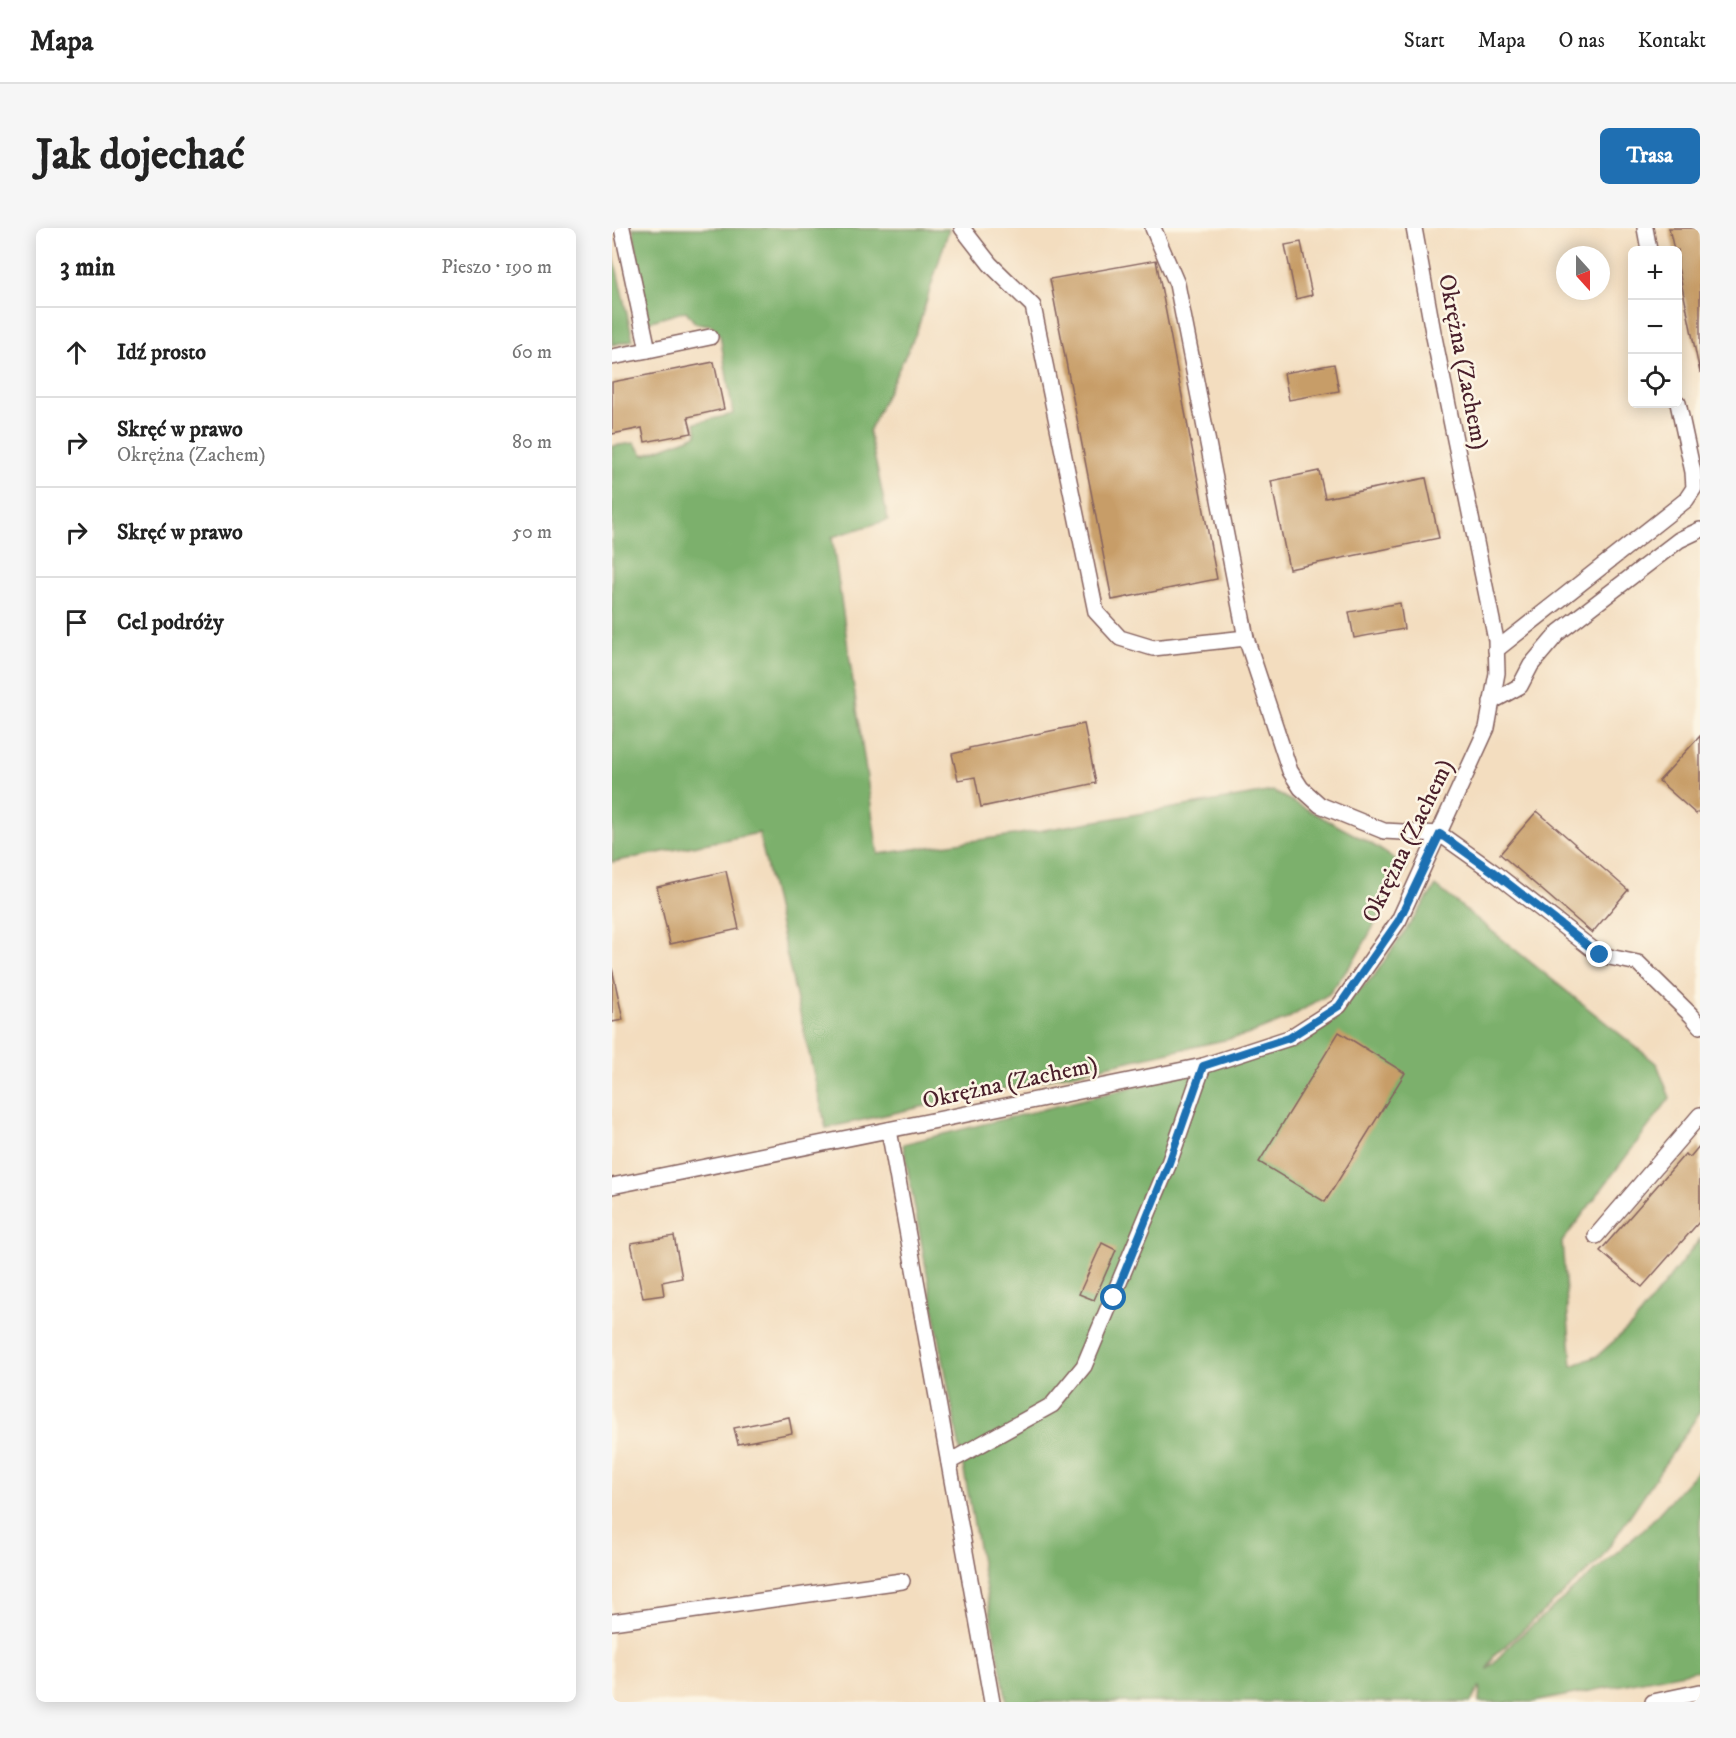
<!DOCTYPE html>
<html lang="pl">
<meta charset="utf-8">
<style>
body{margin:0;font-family:"IM FELL DW Pica",serif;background:#f6f6f6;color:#222}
.controls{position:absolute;right:18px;top:18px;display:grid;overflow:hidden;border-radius:9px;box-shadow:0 3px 15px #0003}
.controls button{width:54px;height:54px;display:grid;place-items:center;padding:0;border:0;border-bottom:2px solid #e0e0e0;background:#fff;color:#222;font:30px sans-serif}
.compass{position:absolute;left:944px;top:18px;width:54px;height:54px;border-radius:50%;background:#fff;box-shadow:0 3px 15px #0003;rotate:159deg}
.stop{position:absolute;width:18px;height:18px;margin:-14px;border:4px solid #1f6fb2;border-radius:50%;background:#fff}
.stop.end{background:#1f6fb2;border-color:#fff;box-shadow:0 2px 6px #0008}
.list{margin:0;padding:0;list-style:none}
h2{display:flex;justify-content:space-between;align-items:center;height:78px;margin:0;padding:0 24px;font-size:26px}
h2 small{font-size:20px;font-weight:400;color:#767676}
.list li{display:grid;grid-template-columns:39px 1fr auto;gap:18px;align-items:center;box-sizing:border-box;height:90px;padding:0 24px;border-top:2px solid #e0e0e0}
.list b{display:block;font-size:22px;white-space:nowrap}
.list p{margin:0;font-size:20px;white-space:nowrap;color:#767676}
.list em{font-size:20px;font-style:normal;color:#767676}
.icon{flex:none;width:33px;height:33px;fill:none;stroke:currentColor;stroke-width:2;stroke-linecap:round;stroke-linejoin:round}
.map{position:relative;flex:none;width:1088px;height:1474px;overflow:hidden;border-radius:9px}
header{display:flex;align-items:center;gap:36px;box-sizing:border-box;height:84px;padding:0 30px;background:#fff;border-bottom:2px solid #e0e0e0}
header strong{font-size:28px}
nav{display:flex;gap:33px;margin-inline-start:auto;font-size:21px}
.intro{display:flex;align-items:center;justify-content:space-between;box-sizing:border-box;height:144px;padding:0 36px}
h1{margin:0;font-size:42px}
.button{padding:15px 27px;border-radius:9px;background:#1f6fb2;color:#fff;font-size:21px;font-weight:700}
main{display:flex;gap:36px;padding:0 36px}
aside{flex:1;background:#fff;border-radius:9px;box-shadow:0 3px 15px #0003}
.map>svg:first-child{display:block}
.forest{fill:#7cb06c;stroke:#63684c;stroke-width:1.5}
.building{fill:#c79d67}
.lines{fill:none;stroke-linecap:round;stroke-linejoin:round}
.lane-casing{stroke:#85625f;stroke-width:18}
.lane{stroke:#fff;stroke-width:15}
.route{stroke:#1f6fb2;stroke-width:8}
.labels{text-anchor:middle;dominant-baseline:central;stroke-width:5;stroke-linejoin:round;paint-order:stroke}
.street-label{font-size:24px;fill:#4a1f2b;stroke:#fcf5e5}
</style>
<header>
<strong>Mapa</strong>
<nav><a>Start</a><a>Mapa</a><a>O nas</a><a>Kontakt</a></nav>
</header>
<div class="intro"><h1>Jak dojechać</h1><a class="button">Trasa</a></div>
<main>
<aside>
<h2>3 min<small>Pieszo · 190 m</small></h2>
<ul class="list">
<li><svg class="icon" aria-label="ahead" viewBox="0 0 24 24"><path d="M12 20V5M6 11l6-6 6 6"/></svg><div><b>Idź prosto</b></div><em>60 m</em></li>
<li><svg class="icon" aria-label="right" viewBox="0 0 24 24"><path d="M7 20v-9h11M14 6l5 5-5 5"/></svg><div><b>Skręć w prawo</b><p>Okrężna (Zachem)</p></div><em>80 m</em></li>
<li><svg class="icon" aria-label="right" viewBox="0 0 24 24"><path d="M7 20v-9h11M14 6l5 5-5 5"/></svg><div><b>Skręć w prawo</b></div><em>50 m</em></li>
<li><svg class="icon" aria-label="arrive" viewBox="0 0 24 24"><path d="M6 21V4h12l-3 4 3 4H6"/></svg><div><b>Cel podróży</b></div></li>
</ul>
</aside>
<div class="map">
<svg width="1088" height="1474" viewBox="0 0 1088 1474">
<rect width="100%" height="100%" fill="#fcf5e5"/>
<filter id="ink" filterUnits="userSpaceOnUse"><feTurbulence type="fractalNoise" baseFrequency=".0167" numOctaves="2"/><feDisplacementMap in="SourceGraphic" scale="12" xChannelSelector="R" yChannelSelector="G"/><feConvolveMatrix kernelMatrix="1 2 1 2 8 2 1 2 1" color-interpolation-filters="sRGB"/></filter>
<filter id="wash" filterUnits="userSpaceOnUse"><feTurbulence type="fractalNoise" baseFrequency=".008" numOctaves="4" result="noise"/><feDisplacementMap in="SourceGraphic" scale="24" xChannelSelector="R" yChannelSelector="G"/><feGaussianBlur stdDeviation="1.35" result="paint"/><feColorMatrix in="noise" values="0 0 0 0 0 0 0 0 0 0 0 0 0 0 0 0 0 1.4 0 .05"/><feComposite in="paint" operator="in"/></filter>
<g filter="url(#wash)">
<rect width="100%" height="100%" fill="#f3ddbf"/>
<g class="forest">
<path d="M21 0 337 1 305 103 257 203 276 292 220 309 266 626 402 607 661 563 758 615 795 639 743 731 717 766 675 791 635 807 214 900 147 605 0 634V218L22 215 32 227 85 207 83 195 121 186 108 107 99 97 83 95 74 83 36 94Z"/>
<path d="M0 21 21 112 0 117Z"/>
<path d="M824 658 1045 836 1058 870 950 1014 960 1138 985 1128 1021 1096 1088 1011V1184L988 1332 882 1428 875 1442 902 1413 1034 1299 1088 1240V1442L921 1474H867L868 1458 859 1474H395L291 916 690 817 762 748Z"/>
</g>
<g id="blocks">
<g class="building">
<path d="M1057 0H1088V145L1066 39V22H1062Z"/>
<path d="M689 14 700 67 684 71 673 17Z"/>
<path d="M544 32 605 351 500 372 438 51Z"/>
<path d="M102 134 112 181 76 189 80 205 33 214 30 200 0 206V154Z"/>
<path d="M722 136 727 163 677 172 672 145Z"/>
<path d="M707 243 713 270 814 250 827 310 677 341 659 253Z"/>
<path d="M788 375 792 401 742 410 737 384Z"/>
<path d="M472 496 484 555 369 579 363 549 346 552 340 526 357 522V520Z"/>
<path d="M1088 508V582L1084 586 1047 553Z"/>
<path d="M925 583 1016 662 980 705 888 626Z"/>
<path d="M114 643 127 701 58 716 45 659Z"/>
<path d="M0 740 11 792 0 794Z"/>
<path d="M727 804 793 845 713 974 647 934Z"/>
<path d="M1088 917V993L1030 1059 988 1023 1073 926 1078 929Z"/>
<path d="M62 1008 70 1050 50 1054 52 1067 31 1070 19 1015Z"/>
<path d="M490 1015 504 1022 482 1072 467 1066Z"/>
<path d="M177 1189 180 1205 126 1216 122 1200Z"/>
</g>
</g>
</g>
<g filter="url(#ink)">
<use href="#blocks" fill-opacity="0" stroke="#85625f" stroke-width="1.5"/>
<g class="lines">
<g class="lane-casing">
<g id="lane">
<path d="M10 0 36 122 98 109"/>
<path d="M350 0 378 36 421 78 484 384 508 410 541 420 634 410"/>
<path d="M541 0 565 56 634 410 678 543 689 560 708 577 772 603 828 606 880 643 988 727 1026 735 1080 788 1088 798"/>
<path d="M1033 0 1037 22"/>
<path d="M0 129 36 122"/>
<path d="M884 422 1074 272 1082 260 1081 244 1066 175"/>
<path d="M879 474 908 458 919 437 947 404 1067 312 1088 302"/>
<path d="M277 902 380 1474"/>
<path d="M0 958 591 838 677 810 727 778 787 692 875 500 885 445 884 412 821 104 802 0"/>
<path d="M984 1008 1088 887"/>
<path d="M337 1234 440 1177 472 1138 557 935 591 838"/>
<path d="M0 1394 290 1353"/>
<path d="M1041 1474 1088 1464"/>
</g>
</g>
<use href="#lane" class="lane"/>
</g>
</g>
<g class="lines" filter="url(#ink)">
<path class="route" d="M502 1070 557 935 591 838 677 810 727 778 787 692 828 606 880 643 988 727"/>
</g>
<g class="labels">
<g class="street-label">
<text transform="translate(851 134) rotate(79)">Okrężna (Zachem)</text>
<text transform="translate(796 613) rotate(-64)">Okrężna (Zachem)</text>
<text transform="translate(398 855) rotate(-12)">Okrężna (Zachem)</text>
</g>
</g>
</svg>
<div class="controls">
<button>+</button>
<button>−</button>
<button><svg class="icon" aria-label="locate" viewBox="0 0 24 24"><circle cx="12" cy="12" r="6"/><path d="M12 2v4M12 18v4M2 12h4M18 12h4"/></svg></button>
</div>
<svg class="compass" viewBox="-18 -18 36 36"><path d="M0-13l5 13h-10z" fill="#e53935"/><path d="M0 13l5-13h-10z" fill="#767676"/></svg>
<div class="stop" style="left:502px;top:1070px"></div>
<div class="stop end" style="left:988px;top:727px"></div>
</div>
</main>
